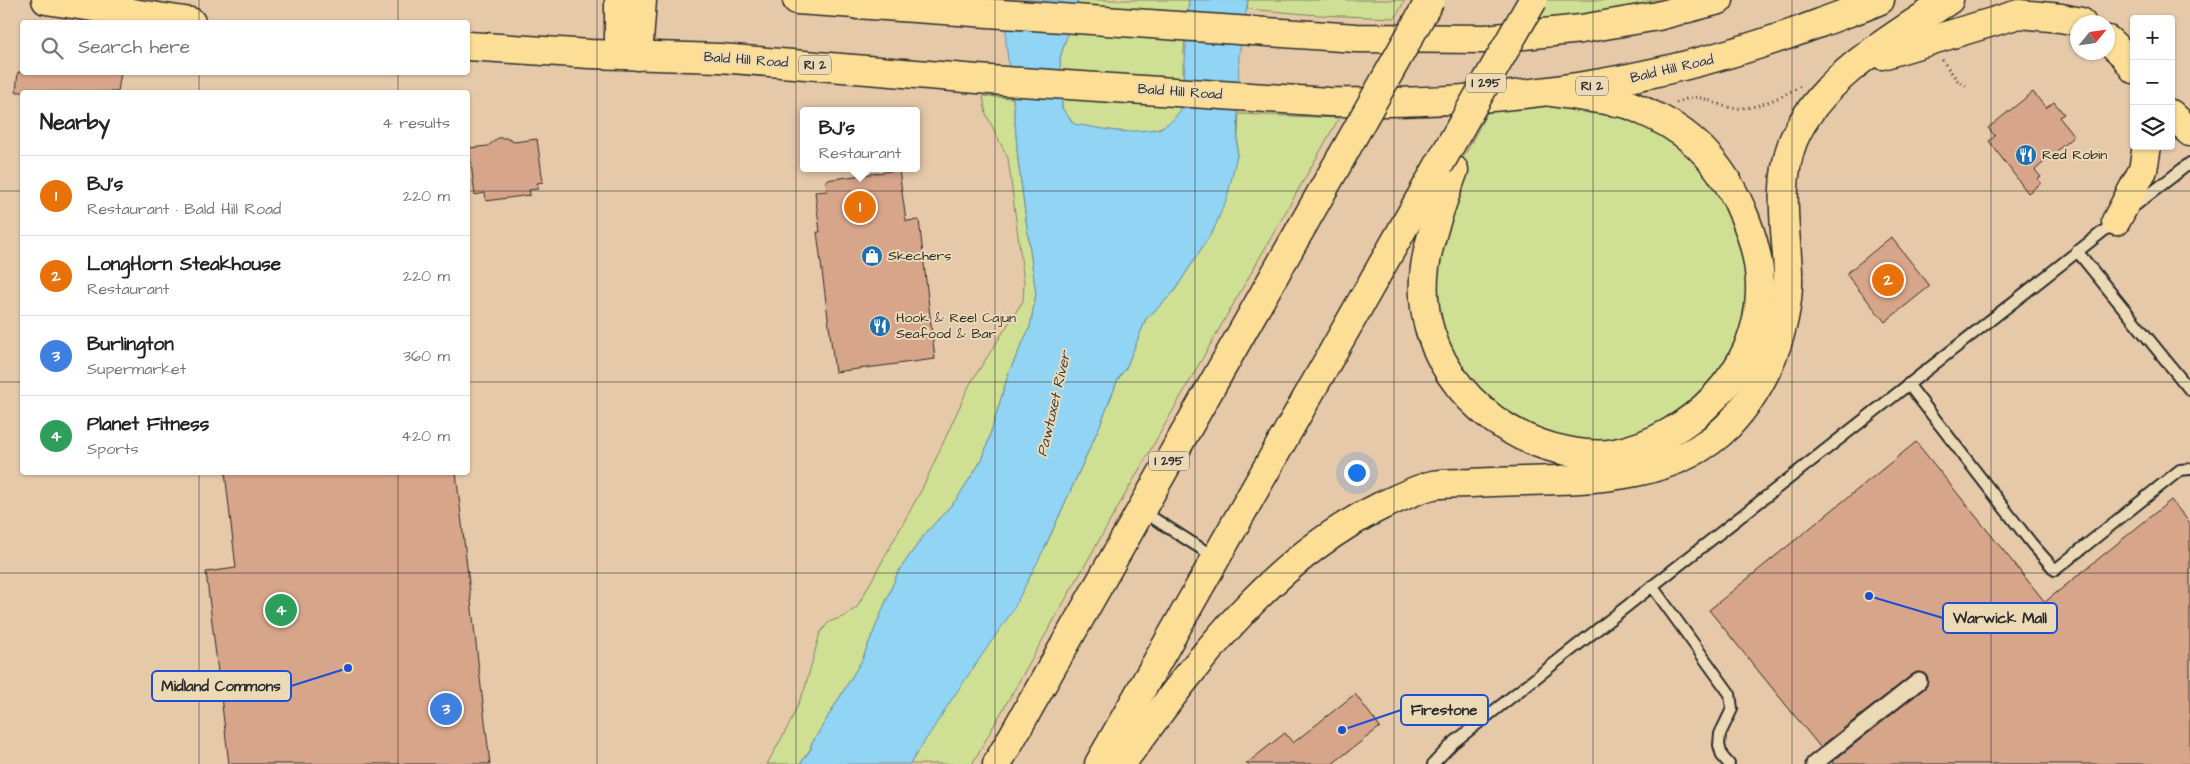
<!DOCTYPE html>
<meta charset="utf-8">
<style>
body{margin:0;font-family:"Architects Daughter",sans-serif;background:#f2f2f2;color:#222}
.controls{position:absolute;right:15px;top:15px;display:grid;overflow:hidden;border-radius:5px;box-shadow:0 1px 4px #0004}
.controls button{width:45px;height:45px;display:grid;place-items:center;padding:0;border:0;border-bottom:1px solid #e0e0e0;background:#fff;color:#222;font:25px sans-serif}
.compass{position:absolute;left:2070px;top:15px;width:45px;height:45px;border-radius:50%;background:#fff;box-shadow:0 1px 4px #0004;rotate:61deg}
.you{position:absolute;left:1356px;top:472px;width:18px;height:18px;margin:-12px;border:4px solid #fff;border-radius:50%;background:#1a73e8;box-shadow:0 0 0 8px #1a73e833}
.badge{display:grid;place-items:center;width:32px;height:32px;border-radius:50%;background:#1f6fb2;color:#fff;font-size:16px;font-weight:700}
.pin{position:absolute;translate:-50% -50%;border:2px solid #fff;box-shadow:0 1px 5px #0006}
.popup{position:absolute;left:800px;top:107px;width:120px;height:65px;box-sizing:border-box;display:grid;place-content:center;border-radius:5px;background:#fff;filter:drop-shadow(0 1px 4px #0005);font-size:16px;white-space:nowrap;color:#767676}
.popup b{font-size:19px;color:#222}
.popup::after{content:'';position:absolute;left:50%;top:100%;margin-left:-10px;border:10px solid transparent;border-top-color:#fff}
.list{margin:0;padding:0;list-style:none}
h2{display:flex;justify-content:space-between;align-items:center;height:65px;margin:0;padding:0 20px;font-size:21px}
h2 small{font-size:16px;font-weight:400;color:#767676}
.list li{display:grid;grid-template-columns:32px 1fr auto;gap:15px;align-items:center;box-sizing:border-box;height:80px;padding:0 20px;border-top:1px solid #e0e0e0}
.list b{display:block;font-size:19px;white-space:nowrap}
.list p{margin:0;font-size:16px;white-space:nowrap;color:#767676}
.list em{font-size:16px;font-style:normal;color:#767676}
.icon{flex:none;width:28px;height:28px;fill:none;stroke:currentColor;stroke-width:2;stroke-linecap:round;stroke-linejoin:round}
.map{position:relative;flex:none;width:2190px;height:764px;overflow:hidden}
.search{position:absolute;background:#fff;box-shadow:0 1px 4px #0004;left:20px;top:20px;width:450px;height:55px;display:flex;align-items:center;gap:12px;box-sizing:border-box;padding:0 18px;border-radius:5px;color:#767676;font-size:19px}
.panel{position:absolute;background:#fff;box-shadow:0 1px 4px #0004;left:20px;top:90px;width:450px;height:385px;border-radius:5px}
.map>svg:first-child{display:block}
.green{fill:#cfdf93;stroke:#7d855f}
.water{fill:#92d4f4;stroke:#6990a4}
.building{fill:#d7a58a;stroke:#2b2b2b}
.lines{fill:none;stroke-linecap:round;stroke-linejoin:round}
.service-casing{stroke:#2b2b2b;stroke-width:14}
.pedestrian-casing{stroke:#2b2b2b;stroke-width:19}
.primary-casing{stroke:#2b2b2b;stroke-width:31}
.motorway-casing{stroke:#2b2b2b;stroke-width:31}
.path{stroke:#2b2b2b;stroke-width:3;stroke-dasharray:1 4;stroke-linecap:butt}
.service{stroke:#ecd9b6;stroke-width:10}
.pedestrian{stroke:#ecd9b6;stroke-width:15}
.primary{stroke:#fcde96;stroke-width:28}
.motorway{stroke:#fcde96;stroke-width:28}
.motorway-bridge-casing{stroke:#2b2b2b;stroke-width:31;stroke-linecap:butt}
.motorway-bridge{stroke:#fcde96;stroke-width:28}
.grid{fill:none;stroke:#2b2b2b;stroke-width:1;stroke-opacity:0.55}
.labels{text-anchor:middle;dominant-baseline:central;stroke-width:4;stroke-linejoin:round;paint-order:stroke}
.shield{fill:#ecd9b6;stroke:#655f55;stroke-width:1}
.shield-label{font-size:12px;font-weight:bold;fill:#2b2b2b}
.street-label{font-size:14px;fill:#2b2b2b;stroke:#ecd9b6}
.poi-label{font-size:14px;fill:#2b2b2b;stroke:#ecd9b6;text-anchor:start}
.water-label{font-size:15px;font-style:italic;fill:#3a4449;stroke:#ecd9b6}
.leader{fill:none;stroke:#1d4ed8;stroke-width:2}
.callout-dot{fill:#1d4ed8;stroke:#ecd9b6;stroke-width:2}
.callout{fill:#ecd9b6;stroke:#1d4ed8;stroke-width:2}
.callout-label{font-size:15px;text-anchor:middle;font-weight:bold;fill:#2b2b2b}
</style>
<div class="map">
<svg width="2190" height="764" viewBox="0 0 2190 764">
<rect width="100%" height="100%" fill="#e6c9a9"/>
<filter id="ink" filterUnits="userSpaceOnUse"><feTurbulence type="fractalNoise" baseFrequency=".02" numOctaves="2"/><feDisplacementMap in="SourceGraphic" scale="10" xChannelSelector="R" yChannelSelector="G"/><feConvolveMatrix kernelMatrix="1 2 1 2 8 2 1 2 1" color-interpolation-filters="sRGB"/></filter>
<g filter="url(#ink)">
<g class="green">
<path d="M1078 0H1189C1186 23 1184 46 1183 69 1183 81 1185 96 1182 107 1171 144 1100 130 1073 124L1062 108 1060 58Z"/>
<path d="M1248 0H1405L1395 18 1318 15 1247 9Z"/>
<path d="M1540 0H1686L1535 34Z"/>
<path d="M1564 91 1701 149 1763 290 1720 394 1623 452 1500 424 1430 327 1441 214 1454 175 1489 109Z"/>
<path d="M983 96 1013 98 1018 160 1036 294 1030 327 1009 372 983 458 956 500 924 535 898 572 862 660 811 745V748L800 764H767L790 723 805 688 820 633 829 622 845 616 857 607 922 489 970 384 1023 301 1024 282 1008 158 986 114Z"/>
<path d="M1239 114 1339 118 972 764H910L1046 545 1101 423 1118 379 1126 368 1146 319 1173 293 1214 229 1237 155Z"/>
</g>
<path class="water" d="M1006 0H1078L1060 58 1062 108 1074 124 1122 132 1159 129 1173 120 1182 108 1189 0H1248L1239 55 1237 155 1227 198 1214 229 1173 293 1146 319 1126 368 1118 379 1101 423 1046 545 1013 610 956 693 910 764H800L811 749V745L862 660 898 572 924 535 956 500 983 458 1009 372 1030 327 1036 294 1018 160 1013 98 1006 44Z"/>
<g class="building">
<path d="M18 72H121L118 92H16Z"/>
<path d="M2033 92 2046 108 2054 102 2064 114 2059 117 2074 136 2035 170 2041 177 2037 179 2041 183 2028 193 1989 141 1995 136 1988 128Z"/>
<path d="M498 138H506L514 142 537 139 543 182 537 183 538 189 529 190 530 195 486 201 485 193 475 195 469 148 488 146Z"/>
<path d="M899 170 906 221 919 220 935 359 835 372 817 232H820L815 192 827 191 826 180Z"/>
<path d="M1891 237 1930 286 1885 322 1846 274Z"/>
<path d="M1916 442 2045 602 2171 500 2190 523V764H1833L1832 762 1925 688 1928 680 1926 675 1918 672 1913 674 1820 747 1709 610Z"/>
<path d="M225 472H456L490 764H229L206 572 236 568Z"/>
<path d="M1355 694 1380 727 1332 764H1246L1285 733 1293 743Z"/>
</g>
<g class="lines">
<g class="service-casing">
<g id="service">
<path d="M2132 208 2190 163"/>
<path d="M2077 251 2190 390"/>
<path d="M1908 384 2032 544 2055 570 2180 470 2190 469"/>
<path d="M1142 511 1216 558"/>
<path d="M1652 586 1730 694 1732 709 1720 734 1719 745 1722 756 1729 764"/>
<path d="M1433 764 1453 743 2115 222"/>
</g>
</g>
<g class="pedestrian-casing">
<path id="pedestrian" d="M1814 764 1919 681"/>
</g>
<g class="primary-casing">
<g id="primary">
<path d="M46 0 191 22"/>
<path d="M797 0 1356 38 1486 39 1581 29 1658 16 1719 0"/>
<path d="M468 46 590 54 720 58 990 80 1329 102C1501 105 1658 85 1820 23 1840 15 1860 9 1880 0"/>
</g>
</g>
<g class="motorway-casing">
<g id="motorway">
<path d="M843 0 858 5"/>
<path d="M2108 40 2124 55 2134 69"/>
<path d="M619 54V0"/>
<path d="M1882 55 2019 14 2061 18 2081 22"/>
<path d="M638 56 642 0"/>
<path d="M2171 114 2190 132"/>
<path d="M1454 170C1443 201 1430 234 1425 267 1413 357 1482 435 1567 451 1582 454 1600 456 1615 453 1689 439 1759 371 1760 293 1761 268 1754 241 1745 218 1727 172 1699 137 1654 116 1645 112 1636 107 1627 104 1602 99 1576 96 1551 92"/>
<path d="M2116 221 2143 170 2147 146"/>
<path d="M997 764 1341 158"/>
<path d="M1099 764 1439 165"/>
<path d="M1121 764C1194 666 1268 561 1381 506 1397 499 1416 489 1433 485 1445 483 1459 483 1471 483 1555 477 1663 491 1728 426 1766 386 1790 327 1788 272 1786 229 1777 183 1793 141 1820 77 1894 37 1949 0"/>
</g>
</g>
<g class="path">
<path d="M1942 60 1957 80 1969 88"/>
<path d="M1676 103C1704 90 1708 104 1732 108 1754 111 1784 96 1802 85"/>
</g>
<use href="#service" class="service"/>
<use href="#pedestrian" class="pedestrian"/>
<use href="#primary" class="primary"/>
<use href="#motorway" class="motorway"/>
<g class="motorway-bridge-casing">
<g id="motorway-bridge">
<path d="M1341 158 1430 0"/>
<path d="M1439 165 1533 0"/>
</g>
</g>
<use href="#motorway-bridge" class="motorway-bridge"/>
</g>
</g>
<path class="grid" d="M199 0V22M398 0V22M597 0V764M796 0V764M995 0V764M1195 0V764M1394 0V764M1593 0V764M1792 0V764M1991 0V764M199 72V92M398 72V92M0 191H22M468 191H2190M0 382H22M468 382H2190M199 472V764M398 472V764M0 573H2190"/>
<defs>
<g id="restaurant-disc" transform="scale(1.125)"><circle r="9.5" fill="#1f6fb2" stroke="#ecd9b6"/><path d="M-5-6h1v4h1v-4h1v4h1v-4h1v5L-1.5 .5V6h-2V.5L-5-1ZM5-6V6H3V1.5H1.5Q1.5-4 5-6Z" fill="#fff"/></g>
<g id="shop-disc" transform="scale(1.125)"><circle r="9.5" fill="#1f6fb2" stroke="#ecd9b6"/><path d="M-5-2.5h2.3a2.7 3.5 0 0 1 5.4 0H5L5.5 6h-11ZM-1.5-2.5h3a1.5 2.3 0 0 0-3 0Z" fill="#fff"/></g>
</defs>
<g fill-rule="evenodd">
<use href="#restaurant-disc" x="2026" y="155"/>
<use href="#shop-disc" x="872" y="256"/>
<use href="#restaurant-disc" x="880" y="326"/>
</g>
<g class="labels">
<g class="shield">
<rect x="799" y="55.5" width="32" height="19" rx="4"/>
<rect x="1466" y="73.5" width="40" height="19" rx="4"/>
<rect x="1576" y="76.5" width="32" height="19" rx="4"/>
<rect x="1149" y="451.5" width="40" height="19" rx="4"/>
</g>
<g class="shield-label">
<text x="815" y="65">RI 2</text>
<text x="1486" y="83">I 295</text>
<text x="1592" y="86">RI 2</text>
<text x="1169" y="461">I 295</text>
</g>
<g class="street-label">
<text transform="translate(746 60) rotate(4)">Bald Hill Road</text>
<text transform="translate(1672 69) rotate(-13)">Bald Hill Road</text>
<text transform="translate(1180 92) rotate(4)">Bald Hill Road</text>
</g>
<g class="poi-label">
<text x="2042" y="155">Red Robin</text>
<text x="888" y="256">Skechers</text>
<text x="896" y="318">Hook &amp; Reel Cajun<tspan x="896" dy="16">Seafood &amp; Bar</tspan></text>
</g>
<g class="water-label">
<text transform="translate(1054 404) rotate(-77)">Pawtuxet River</text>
</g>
</g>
<path class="leader" d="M1869 596L1943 618M348 668L291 686M1342 730L1401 710"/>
<g class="callout-dot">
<circle cx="1869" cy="596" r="5"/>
<circle cx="348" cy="668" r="5"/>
<circle cx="1342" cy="730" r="5"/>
</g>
<g class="callout">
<rect x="1943" y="603" width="114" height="30" rx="5"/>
<rect x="152" y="671" width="139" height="30" rx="5"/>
<rect x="1401" y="695" width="87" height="30" rx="5"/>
</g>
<g class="callout-label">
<text x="2000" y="623">Warwick Mall</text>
<text x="221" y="691">Midland Commons</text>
<text x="1444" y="715">Firestone</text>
</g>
</svg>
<div class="controls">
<button>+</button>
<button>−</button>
<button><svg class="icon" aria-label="layers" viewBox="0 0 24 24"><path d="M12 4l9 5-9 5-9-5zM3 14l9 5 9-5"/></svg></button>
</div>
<svg class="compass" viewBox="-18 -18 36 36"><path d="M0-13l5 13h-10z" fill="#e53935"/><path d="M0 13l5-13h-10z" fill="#767676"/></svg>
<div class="you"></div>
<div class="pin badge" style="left:860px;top:207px;background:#e8710a">1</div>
<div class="popup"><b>BJ's</b>Restaurant</div>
<div class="pin badge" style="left:1888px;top:280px;background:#e8710a">2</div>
<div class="pin badge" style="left:446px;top:709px;background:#3f7fe0">3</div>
<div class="pin badge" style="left:281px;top:610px;background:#2e9e5b">4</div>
<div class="search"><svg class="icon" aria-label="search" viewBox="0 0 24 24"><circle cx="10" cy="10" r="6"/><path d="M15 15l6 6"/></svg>Search here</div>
<section class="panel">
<h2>Nearby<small>4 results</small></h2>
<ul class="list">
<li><span class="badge" style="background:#e8710a">1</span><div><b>BJ's</b><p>Restaurant · Bald Hill Road</p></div><em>220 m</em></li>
<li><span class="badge" style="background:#e8710a">2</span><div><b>LongHorn Steakhouse</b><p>Restaurant</p></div><em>220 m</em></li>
<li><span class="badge" style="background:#3f7fe0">3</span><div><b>Burlington</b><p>Supermarket</p></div><em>360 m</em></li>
<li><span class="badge" style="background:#2e9e5b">4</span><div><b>Planet Fitness</b><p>Sports</p></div><em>420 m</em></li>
</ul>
</section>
</div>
